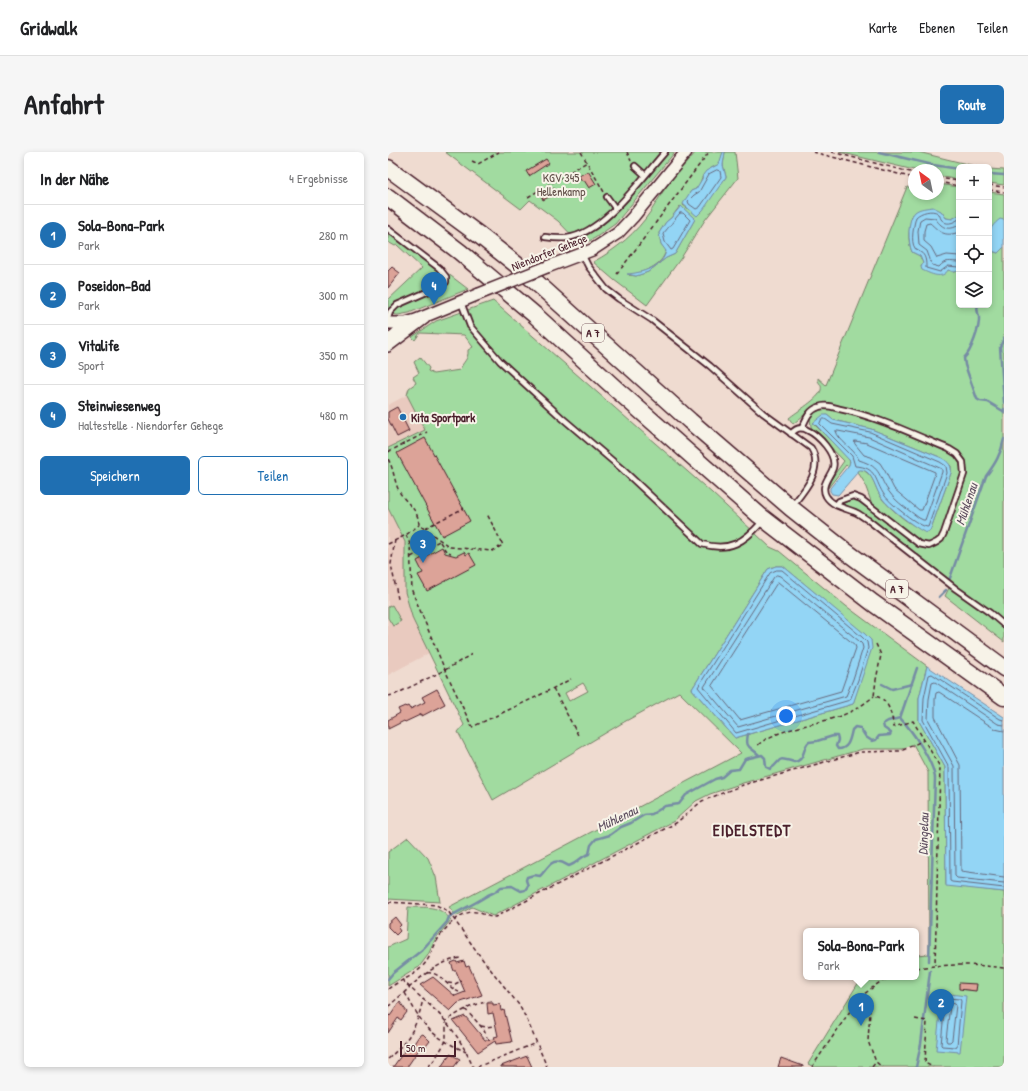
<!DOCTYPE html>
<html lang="de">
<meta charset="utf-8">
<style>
body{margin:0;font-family:"Patrick Hand",sans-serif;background:#f6f6f6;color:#202124}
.controls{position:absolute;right:12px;top:12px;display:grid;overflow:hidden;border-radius:6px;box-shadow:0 2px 6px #0003}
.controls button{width:36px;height:36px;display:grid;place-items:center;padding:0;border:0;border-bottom:1px solid #e0e0e0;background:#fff;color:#202124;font:20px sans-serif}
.compass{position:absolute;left:520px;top:12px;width:36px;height:36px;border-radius:50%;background:#fff;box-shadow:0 2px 6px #0003;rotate:327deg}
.scale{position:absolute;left:12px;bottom:10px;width:56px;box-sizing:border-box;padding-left:4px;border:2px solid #4a1f2b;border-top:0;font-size:11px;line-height:14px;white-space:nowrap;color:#4a1f2b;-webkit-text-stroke:3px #f7f3e8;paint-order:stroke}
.you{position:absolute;left:398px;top:564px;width:14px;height:14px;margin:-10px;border:3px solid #fff;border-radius:50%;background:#1a73e8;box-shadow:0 0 0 6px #1a73e833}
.badge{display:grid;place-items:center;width:26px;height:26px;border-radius:50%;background:#1f6fb2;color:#fff;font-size:13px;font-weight:700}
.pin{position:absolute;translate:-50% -33px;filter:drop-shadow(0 1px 2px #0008)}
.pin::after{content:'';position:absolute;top:21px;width:14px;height:12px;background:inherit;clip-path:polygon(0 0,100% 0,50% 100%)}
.popup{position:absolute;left:415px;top:776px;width:116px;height:52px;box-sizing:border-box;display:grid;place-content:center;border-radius:6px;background:#fff;filter:drop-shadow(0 1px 3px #0005);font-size:13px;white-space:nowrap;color:#757577}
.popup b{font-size:15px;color:#202124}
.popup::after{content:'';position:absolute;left:50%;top:100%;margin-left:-8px;border:8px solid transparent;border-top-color:#fff}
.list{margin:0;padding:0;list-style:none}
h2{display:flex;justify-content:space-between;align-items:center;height:52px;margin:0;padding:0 16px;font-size:17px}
h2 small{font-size:13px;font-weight:400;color:#757577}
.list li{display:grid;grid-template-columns:26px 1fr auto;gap:12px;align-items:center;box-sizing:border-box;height:60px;padding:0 16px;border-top:1px solid #e0e0e0}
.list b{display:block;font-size:15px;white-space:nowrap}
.list p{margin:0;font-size:13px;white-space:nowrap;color:#757577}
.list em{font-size:13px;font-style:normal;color:#757577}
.actions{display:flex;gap:8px;padding:12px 16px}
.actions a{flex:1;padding:9px 0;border:1px solid #1f6fb2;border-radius:6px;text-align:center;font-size:14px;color:#1f6fb2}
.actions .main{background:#1f6fb2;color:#fff}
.icon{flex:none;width:22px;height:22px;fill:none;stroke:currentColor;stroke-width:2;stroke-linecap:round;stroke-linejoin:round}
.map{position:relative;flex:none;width:616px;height:915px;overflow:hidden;border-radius:6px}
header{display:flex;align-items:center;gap:24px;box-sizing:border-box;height:56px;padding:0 20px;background:#fff;border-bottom:1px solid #e0e0e0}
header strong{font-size:19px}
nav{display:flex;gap:22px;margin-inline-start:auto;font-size:14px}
.intro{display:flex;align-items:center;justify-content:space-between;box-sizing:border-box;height:96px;padding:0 24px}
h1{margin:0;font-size:28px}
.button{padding:10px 18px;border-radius:6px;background:#1f6fb2;color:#fff;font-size:14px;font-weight:700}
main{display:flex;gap:24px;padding:0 24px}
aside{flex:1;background:#fff;border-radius:6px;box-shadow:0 2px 6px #0003}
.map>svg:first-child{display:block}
.built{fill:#e9cabf}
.green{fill:#a1dba0;stroke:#767d66;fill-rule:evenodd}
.water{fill:#93d5f5;stroke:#768ca4}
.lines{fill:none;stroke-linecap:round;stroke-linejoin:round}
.shore{stroke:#67687c;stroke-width:1}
.stream{stroke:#768ca4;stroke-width:2.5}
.building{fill:#dca398;stroke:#4a1f2b}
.service-casing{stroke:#4a1f2b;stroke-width:8}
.minor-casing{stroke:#4a1f2b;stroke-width:12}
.tertiary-casing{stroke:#4a1f2b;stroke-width:14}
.motorway-casing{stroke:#4a1f2b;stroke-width:19}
.path{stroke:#4a1f2b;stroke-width:1.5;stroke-dasharray:4 3;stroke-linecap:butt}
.service{stroke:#f7f3e8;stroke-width:4.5}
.minor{stroke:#f7f3e8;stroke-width:9}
.tertiary{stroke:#f7f3e8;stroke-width:11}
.motorway{stroke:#f7f3e8;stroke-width:16}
.tertiary-bridge-casing{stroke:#4a1f2b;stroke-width:14;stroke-linecap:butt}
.tertiary-bridge{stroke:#f7f3e8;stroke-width:11}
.poi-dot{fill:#1f6fb2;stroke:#f7f3e8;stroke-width:1.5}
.labels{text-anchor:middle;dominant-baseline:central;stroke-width:4;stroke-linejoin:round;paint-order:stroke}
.shield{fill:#f7f3e8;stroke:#7e5f64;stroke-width:1}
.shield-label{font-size:11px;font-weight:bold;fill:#4a1f2b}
.park-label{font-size:12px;fill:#604e48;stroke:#f7f3e8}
.street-label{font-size:12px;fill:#4a1f2b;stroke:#f7f3e8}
.poi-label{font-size:12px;font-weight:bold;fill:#4a1f2b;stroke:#f7f3e8;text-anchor:start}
.water-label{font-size:13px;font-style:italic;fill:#5c4c5e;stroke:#f7f3e8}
.district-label{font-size:16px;font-weight:bold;letter-spacing:1px;fill:#4a1f2b;stroke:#f7f3e8}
</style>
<header>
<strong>Gridwalk</strong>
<nav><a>Karte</a><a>Ebenen</a><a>Teilen</a></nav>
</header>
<div class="intro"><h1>Anfahrt</h1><a class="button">Route</a></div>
<main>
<aside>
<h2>In der Nähe<small>4 Ergebnisse</small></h2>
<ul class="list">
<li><span class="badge">1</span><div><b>Sola-Bona-Park</b><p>Park</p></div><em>280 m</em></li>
<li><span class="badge">2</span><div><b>Poseidon-Bad</b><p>Park</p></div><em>300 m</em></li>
<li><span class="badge">3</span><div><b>Vitalife</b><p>Sport</p></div><em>350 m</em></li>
<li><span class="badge">4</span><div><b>Steinwiesenweg</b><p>Haltestelle · Niendorfer Gehege</p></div><em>480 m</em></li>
</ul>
<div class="actions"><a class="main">Speichern</a><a>Teilen</a></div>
</aside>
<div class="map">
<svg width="616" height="915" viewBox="0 0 616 915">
<rect width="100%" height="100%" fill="#efdbd0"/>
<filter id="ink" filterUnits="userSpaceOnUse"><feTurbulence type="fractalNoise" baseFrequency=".025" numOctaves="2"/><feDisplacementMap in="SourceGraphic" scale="8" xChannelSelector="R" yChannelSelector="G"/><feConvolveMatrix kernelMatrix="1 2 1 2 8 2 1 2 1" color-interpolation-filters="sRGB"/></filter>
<g filter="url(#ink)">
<g class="built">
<path d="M19 243 37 278 0 296V253Z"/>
<path d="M0 356 17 390V440L25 468 41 501 0 523Z"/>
</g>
<g class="green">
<path d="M57 0H287L227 72 207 86 193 93 170 69 142 48 133 57Z"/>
<path d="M308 0H335L332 12C327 14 320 17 317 21 311 27 314 36 303 39L295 53 309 63 338 25 335 13 337 0H347L350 26 317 68 293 106 259 153 226 128 205 110C229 97 248 81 263 59 266 55 268 50 271 46 280 30 296 14 308 0ZM292 54 307 67 287 102 278 106 260 120 248 124 241 123C255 120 274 115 278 98L273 92 271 81 278 70 283 66Z"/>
<path d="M451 0H530L591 15H571V28L550 24V18H526Z"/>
<path d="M601 17 616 18V33L601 31Z"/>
<path d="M550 32 571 35V63L564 67 558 66 553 59 524 63C521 76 519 88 524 100L532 104 535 111 533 115 563 118 566 120 571 119V153H601V98L610 101 616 95V490L557 444 564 430 479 364 453 351 459 347H467L530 394C540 399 548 397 555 389L578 323 579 318 577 311 572 301 561 295 489 264 439 251 427 254 405 272 401 266C408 260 432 246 433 238 434 234 432 232 430 229V226L438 233 519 35 526 36V42H550Z"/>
<path d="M601 40 616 42V68L601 80Z"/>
<path d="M0 76 80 137 21 161 10 163 0 162V148L34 116 9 93 7 94 0 90Z"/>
<path d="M105 149 324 341 382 395 391 399 458 454 539 514 531 546V569L557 615 558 733 616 740V915H426L420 912 474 825H528V803L541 802 540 620 525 592 514 597H475L355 631 322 642 308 649 286 669 105 764 84 755 68 764 61 755 353 601 291 540 236 570 105 648 70 580 76 573 25 468 17 440V390L0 356V296L37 278 19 243 21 236 28 231 25 225 31 221 26 210 32 205 41 216 40 219 45 222 72 218C74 210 81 208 80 198L85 195 76 183 32 181 27 188 24 185 48 169ZM388 414H395L483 488 465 552 347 586 304 537 380 417ZM195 531 200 539 181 549 177 541Z"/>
<path d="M437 256 476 264 487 268 562 300C571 306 573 312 573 323L553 381C548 390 542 393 532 390L484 352 476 330 471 322 469 321V319L471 317C487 320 486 337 495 348 502 356 518 370 527 374 532 376 537 377 542 379L563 321V314L554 306 483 277 445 268 439 263 425 271 461 307 462 311 460 315 458 313 440 336 443 327 456 309 423 275 422 265 430 257Z"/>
<path d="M4 453 13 469 5 474 0 466V455Z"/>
<path d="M20 685 40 706 48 725 52 750 0 747V700Z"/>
<path d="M20 755C39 756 50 752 63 768L48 786 40 803 31 815 0 834V795L18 787Z"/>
</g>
<g class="water">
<path d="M335 0H337L335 13 338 25 315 58 309 64 295 52 297 48 303 39 308 37 314 27 315 23 318 19 331 12Z"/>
<path d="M293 54 307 67 287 102 278 106 260 120 248 124 239 122C254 121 275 115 278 99L273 92 271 81 278 70 283 66Z"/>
<path d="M545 55 553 59 558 66 564 67 571 63V119L566 120 560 118C554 128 543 122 534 118L533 115 535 111 532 104 524 100C520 91 519 67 527 60 532 56 539 56 545 55Z"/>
<path d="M612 67 616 68V95L610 101 601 98C601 83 599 77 612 67Z"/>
<path d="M435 263H439L445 268 483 277 554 306C561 310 564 314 563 321L542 379C539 380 539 381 536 380 526 375 500 355 494 346 488 339 487 328 480 321 477 318 473 317 469 319V321L450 343 444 342 442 339V336L461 313 462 309 427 272 425 271Z"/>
<path d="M388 414H395L477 482 483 488 484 496 465 552 347 586 304 537 380 417Z"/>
<path d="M539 514 616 565V740L558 734 557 615 531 569V546Z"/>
<path d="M554 841 578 844 572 900 548 898Z"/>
</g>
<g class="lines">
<g class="shore">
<path d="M329 18 332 19 333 25 312 55 308 57 301 52 300 49 306 43 311 40 321 22Z"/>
<path d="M292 61H295L302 68 285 97 283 98 277 90 275 82C281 75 286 68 292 61Z"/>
<path d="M571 67C565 71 558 74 553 67 552 65 552 63 550 61 544 57 533 60 528 65 526 72 522 90 527 96 528 98 529 98 532 100 538 103 538 110 538 116L552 120 560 114 571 115"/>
<path d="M571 73C560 80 553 75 547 66L537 65 532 68 530 79 531 93 539 99 544 113 551 115C558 107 562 110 571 110"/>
<path d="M571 80C556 86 551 79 542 71L538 72 536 79V89L543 95 549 106 559 103 571 104"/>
<path d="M434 267H437L444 272 482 280 552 310 558 314 559 321 540 375C531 375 503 352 497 344 486 329 490 315 467 314L464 304 432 272Z"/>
<path d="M448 279H450L481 285 554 317V320L537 368H535L531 366C521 358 509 351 502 341 489 325 496 316 471 308 467 297 450 289 448 279Z"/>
<path d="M467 289 479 291 547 320V322L534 358H531L506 337 497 319 492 311 483 305 476 303 467 292Z"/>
<path d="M389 418H394L474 485 479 490 480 496 470 528 462 548 348 581 310 535 382 421Z"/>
<path d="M389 423 392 424 471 489 474 492 475 496 465 527 458 544 350 575 316 535 386 425Z"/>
<path d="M390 430 467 493 468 496 453 539 352 568 324 534Z"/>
<path d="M616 568 612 567 544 522 541 523 536 546 535 568 561 615 562 729 564 730 616 736"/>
<path d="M616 573 610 572 547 530 544 531 541 547 540 567 566 614 567 724 569 726 616 731"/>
<path d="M616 579 607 577 551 540 548 541 547 547V565L572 613 573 719 616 725"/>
<path d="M559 846 572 847 573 849 569 894 567 895 554 894 553 893 557 848Z"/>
<path d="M563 851 567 852 568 853 564 888 562 890H559L558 888 562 853Z"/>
</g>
<g class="stream">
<path d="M491 0 545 13 571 17"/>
<path d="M601 22 616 23"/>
<path d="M590 153C588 158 590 160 591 165 592 175 583 200 576 206L577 213 589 247 592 249 600 250 615 259"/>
<path d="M616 186 612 195 616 251"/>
<path d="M616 257V261"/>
<path d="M562 426 598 324C607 312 613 302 616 287"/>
<path d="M551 445 558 438"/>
<path d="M494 532 504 537 524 532"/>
<path d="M512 566C524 578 545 609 547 626L541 809"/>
<path d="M360 582C357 597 362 594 371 603"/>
<path d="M0 827 5 821 34 798 59 770 61 765C73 758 86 752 97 745 104 740 107 742 113 735L124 734 133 739 137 738 140 734 138 728 139 725 146 723 152 724C158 719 162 707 172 710 175 710 178 713 181 714 192 710 190 705 201 702L203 693 208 687 222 683 233 675 243 671 256 663 264 662 277 654 291 652 298 643 327 627 334 625 342 618 351 617 357 607 374 603 377 606 378 615 382 617C395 609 386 604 406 610 418 608 414 596 421 590L429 589 445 584H449L450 588 448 594 450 597C461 597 462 586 464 578L467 575 472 576 478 585 484 589 488 588 491 584 502 583 503 581 496 576 495 572 500 569 512 566 529 516"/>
<path d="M528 915 533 892 542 819"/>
</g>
</g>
<g class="building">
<path d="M158 7 161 11 141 24 138 19Z"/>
<path d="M200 19 208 32 201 36 196 28 194 29 191 24Z"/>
<path d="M166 36 169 41 155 48 153 43Z"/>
<path d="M4 115 12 121 0 136V119Z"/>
<path d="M9 255 21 279 9 285 0 267V260Z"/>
<path d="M37 286 82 369 54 384 9 301Z"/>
<path d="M54 395 57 401 68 404 76 400 78 403 81 401 88 413 39 439 30 423 35 421 29 409Z"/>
<path d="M49 537 57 552 34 564V562L17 570 16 569 0 577V568L12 561 10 557 17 554 18 555 20 554 22 557 29 554 37 550 34 545Z"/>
<path d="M7 765 13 773 10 776 12 779 8 783 0 775V771Z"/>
<path d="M68 809 69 811 76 809 78 815 81 814 94 843 70 851 62 859 32 833 45 825 67 844 77 840 68 819H66L63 811Z"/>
<path d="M571 831 589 832 588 839 571 837Z"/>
<path d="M12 850 19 860 13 868 10 866 0 881V862L2 864Z"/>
<path d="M99 851H105V853L112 852 113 859 116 858 124 890 108 892 107 889 90 900 65 869 77 864 97 888 107 887 106 885 110 884 105 861 100 862Z"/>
<path d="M35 882 42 889 35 898 32 896 19 915H5L22 891 25 893 31 884Z"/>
<path d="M62 902 72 907 66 915H53Z"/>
<path d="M139 904 144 915H113V914Z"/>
<path d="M393 906 415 914V915H390Z"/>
</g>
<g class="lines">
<g class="service-casing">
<g id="service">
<path d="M247 14 257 23"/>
<path d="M219 45 227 56"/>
<path d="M0 77 51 116 58 125V130L50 135 9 153 2 160 0 166"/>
<path d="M157 85C164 86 171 87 179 86 216 81 253 27 277 0"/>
<path d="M194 102 200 114 218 137 231 147 264 168 322 214 375 261 423 296C436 317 417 338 404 354"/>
<path d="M73 150 82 174 112 209 173 265 234 317 314 392C342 400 356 390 374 370"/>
<path d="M414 276C418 267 421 258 431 255 438 252 445 255 452 257 490 265 525 282 561 297L569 302 575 310 576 322 556 381 553 387 549 390 541 394 531 392 473 347 465 344 451 349 448 353"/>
<path d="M403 282C407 277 412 274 419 278 430 283 449 302 445 316 442 325 432 333 438 344 444 354 457 356 467 360 472 362 476 366 480 368L568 437 602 461 616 473"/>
</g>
</g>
<g class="minor-casing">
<g id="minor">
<path d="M0 188 18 171"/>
<path d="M0 195 37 167"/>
</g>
</g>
<g class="tertiary-casing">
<g id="tertiary">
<path d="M159 115 204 98 230 81 245 65 298 0"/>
<path d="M0 171H18L28 168 91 142"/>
</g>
</g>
<g class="motorway-casing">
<g id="motorway">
<path d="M0 16 91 83 129 113 302 269 403 356 456 398 616 516"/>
<path d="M0 45 72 100 148 164 229 238 371 363 485 451 616 545"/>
</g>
</g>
<g class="path">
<path d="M193 0 216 40"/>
<path d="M239 0 243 9"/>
<path d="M425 0 526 26"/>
<path d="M444 0 526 21"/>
<path d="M84 9 90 12 111 0"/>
<path d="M524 25 526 33"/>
<path d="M550 26 571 29"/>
<path d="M550 30 571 34"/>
<path d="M601 33 616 35"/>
<path d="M601 38 616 40"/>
<path d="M140 45 199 10"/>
<path d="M229 122 321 0"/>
<path d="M0 300 39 280"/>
<path d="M0 307C6 317 6 329 11 339 19 354 30 355 31 373L62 395 104 399 115 393 99 362"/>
<path d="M37 376 76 356"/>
<path d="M18 383 22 392 24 439 57 518 84 575 148 545 183 527"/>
<path d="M7 388 3 412 10 447"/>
<path d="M52 390 58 399 63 401"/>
<path d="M0 392 18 383 31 373"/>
<path d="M23 405 53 388"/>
<path d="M488 492 493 503 488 528 486 544C502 546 503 563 506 575L525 569 552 615 547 813"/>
<path d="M165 536 190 583"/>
<path d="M0 544 6 543 57 518 84 502"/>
<path d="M370 593C386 578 424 573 446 566 461 562 474 554 486 544"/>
<path d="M0 750 48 753 60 759 95 808 131 853 139 868 159 915"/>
<path d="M528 816C558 812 586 812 616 816"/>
<path d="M39 821C53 819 59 836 71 840"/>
<path d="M14 828C25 839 38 849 49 860 65 876 76 894 85 915"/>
<path d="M60 831 67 832 71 830"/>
<path d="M0 837C10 829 24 825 33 816 43 806 44 797 50 787 57 776 70 762 83 760 91 758 99 766 107 765L288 671 314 649 355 633 472 600 513 599 536 588"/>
<path d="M17 841C24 853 32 869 43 879 53 888 66 894 78 900"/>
<path d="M471 846 482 860 480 889 488 910 494 915"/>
<path d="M0 855C7 848 14 843 21 836 36 822 51 810 72 806"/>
<path d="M77 857C85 867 96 874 99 886"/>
<path d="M527 867 539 869 537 911 545 915"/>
<path d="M93 874 98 875 106 874"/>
<path d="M0 907C21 888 29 875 35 847"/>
<path d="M40 915 47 907 58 889V869C73 859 88 850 106 849"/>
<path d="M89 915 148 891"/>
<path d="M424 915 471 846 492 830 504 825"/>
<path d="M484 915 488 910"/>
</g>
<use href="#service" class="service"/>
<use href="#minor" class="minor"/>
<use href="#tertiary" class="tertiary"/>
<use href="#motorway" class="motorway"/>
<g class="tertiary-bridge-casing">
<path id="tertiary-bridge" d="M91 142 159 115"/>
</g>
<use href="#tertiary-bridge" class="tertiary-bridge"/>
</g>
</g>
<circle class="poi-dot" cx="15" cy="265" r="4"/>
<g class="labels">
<g class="shield">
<rect x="194" y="172" width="22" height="18" rx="3"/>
<rect x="498" y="428" width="22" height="18" rx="3"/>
</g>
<g class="shield-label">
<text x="205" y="181">A 7</text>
<text x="509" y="437">A 7</text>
</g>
<g class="park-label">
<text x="173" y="25">KGV 345<tspan x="173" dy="14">Hellenkamp</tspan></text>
</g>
<g class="street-label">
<text transform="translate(161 100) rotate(-22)">Niendorfer Gehege</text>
</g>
<g class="poi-label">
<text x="23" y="265">Kita Sportpark</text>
</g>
<g class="water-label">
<text transform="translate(578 352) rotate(-71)">Mühlenau</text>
<text transform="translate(229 666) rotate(-26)">Mühlenau</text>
<text transform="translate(535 682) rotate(-88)">Düngelau</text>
</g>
<g class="district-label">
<text x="364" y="678">EIDELSTEDT</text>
</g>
</g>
</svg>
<div class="controls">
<button>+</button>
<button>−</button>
<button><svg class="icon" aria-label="locate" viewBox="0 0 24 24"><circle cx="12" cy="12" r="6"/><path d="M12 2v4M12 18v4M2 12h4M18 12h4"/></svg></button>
<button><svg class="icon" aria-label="layers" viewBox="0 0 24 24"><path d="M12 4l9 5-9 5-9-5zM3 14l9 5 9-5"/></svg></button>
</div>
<svg class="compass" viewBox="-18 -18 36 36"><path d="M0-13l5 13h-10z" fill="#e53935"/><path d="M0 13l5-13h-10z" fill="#757577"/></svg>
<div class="scale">50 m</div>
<div class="you"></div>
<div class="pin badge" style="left:473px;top:874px">1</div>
<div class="popup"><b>Sola-Bona-Park</b>Park</div>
<div class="pin badge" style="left:553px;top:870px">2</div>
<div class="pin badge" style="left:35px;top:411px">3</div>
<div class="pin badge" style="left:46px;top:153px">4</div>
</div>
</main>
